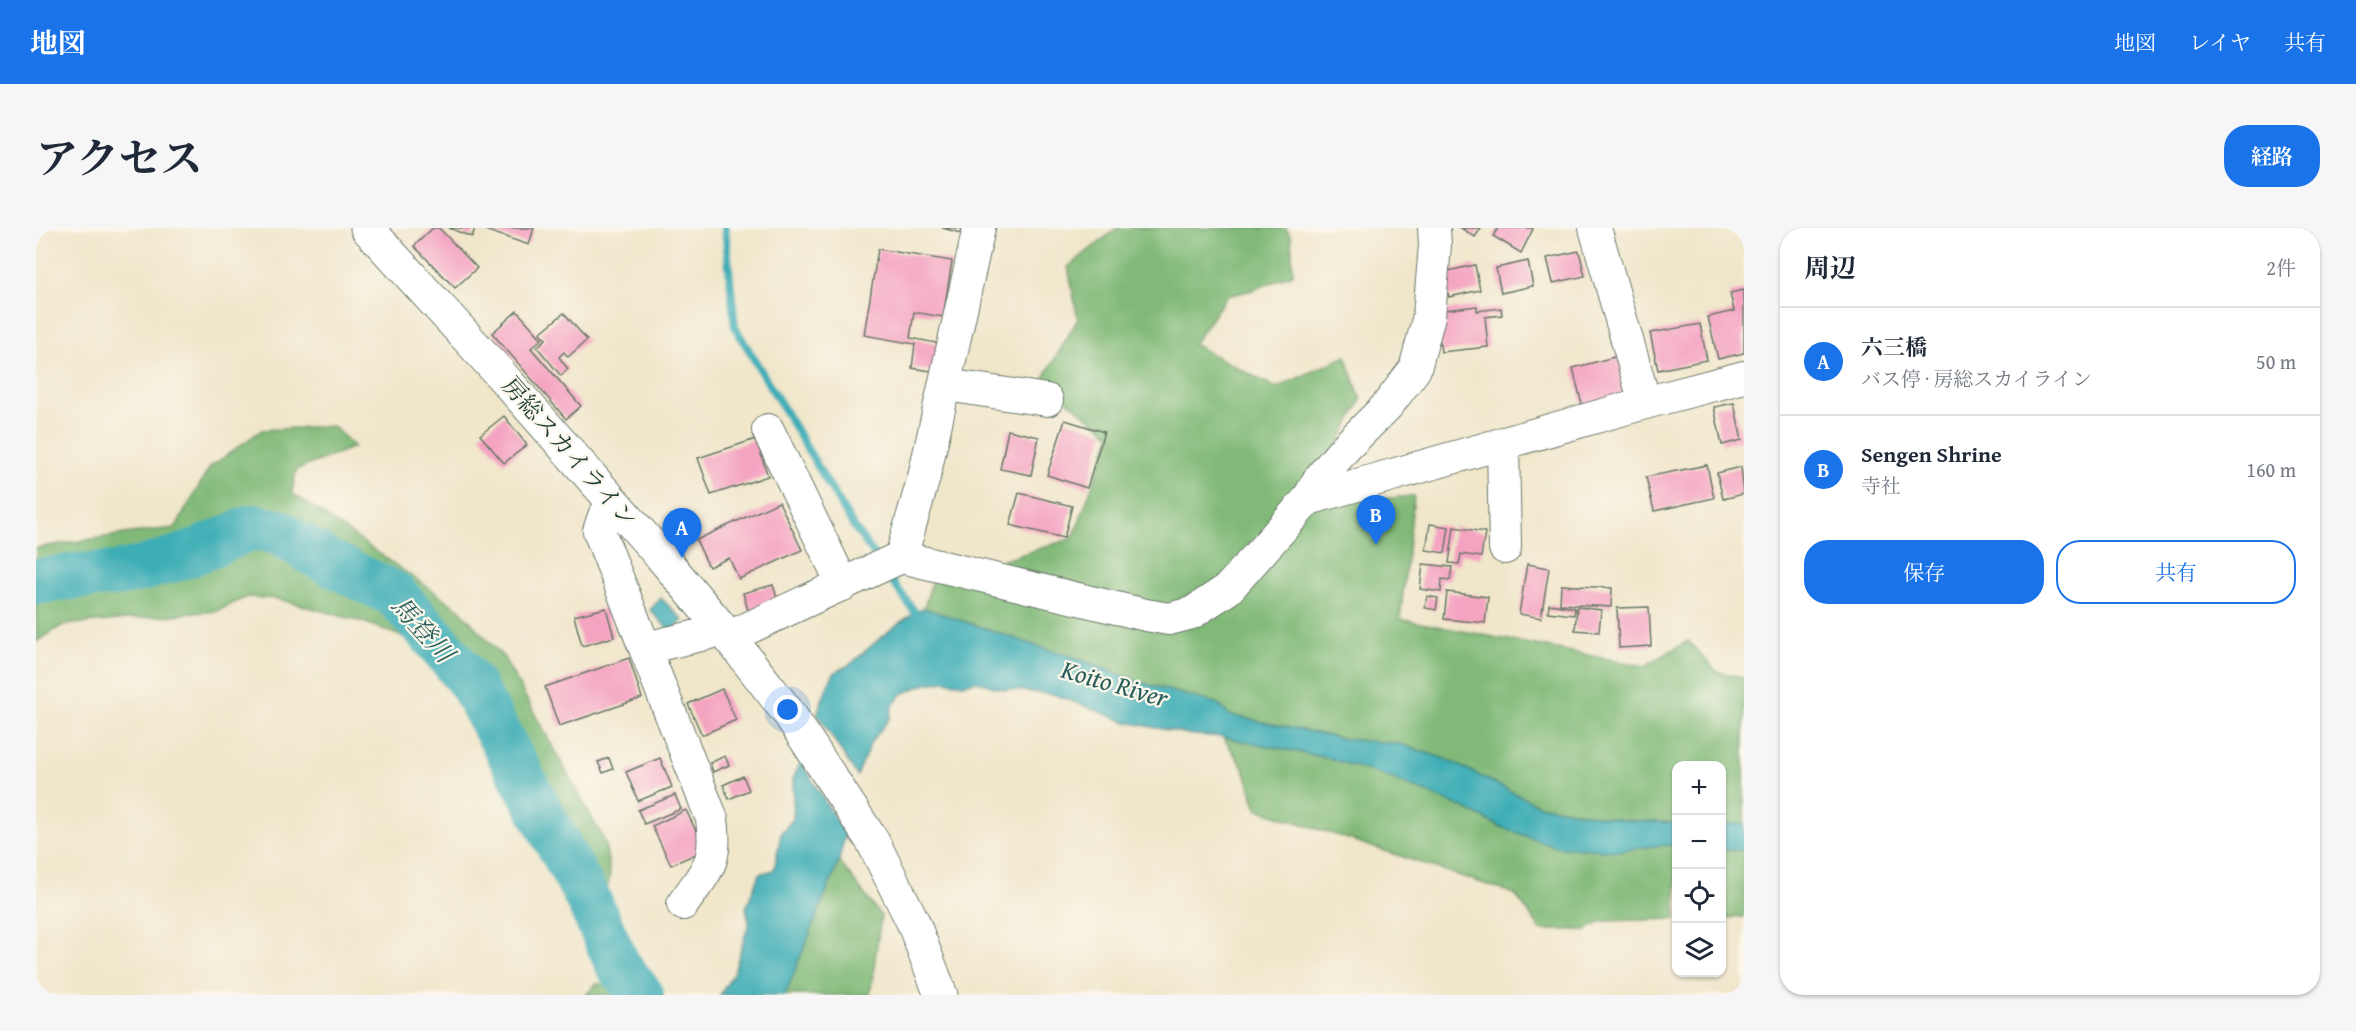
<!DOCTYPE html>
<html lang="ja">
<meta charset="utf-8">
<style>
body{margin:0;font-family:"Gentium Book Plus","Noto Serif JP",serif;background:#f6f6f7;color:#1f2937}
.controls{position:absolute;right:18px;bottom:18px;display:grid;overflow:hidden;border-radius:12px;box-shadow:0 2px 4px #0004}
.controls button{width:54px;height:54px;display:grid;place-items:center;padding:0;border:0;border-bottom:2px solid #e0e1e3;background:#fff;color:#1f2937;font:30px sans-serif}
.you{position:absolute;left:752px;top:482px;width:21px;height:21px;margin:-15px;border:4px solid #fff;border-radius:50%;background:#1a73e8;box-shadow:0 0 0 9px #1a73e833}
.badge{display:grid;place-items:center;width:39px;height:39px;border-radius:50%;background:#1a73e8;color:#fff;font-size:20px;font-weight:700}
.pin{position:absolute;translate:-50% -50px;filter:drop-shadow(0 2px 3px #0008)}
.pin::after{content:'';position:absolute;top:32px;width:21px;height:18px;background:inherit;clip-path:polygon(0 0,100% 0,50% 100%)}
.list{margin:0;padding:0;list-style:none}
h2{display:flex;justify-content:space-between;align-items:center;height:78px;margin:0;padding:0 24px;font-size:26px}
h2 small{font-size:20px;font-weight:400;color:#747a83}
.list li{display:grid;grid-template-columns:39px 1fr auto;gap:18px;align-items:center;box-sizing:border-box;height:108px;padding:0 24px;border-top:2px solid #e0e1e3}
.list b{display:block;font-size:22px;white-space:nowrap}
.list p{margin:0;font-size:20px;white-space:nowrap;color:#747a83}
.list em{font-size:20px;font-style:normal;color:#747a83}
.actions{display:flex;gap:12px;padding:18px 24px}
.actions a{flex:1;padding:14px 0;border:2px solid #1a73e8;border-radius:24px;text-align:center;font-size:21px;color:#1a73e8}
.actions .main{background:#1a73e8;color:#fff}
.icon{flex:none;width:33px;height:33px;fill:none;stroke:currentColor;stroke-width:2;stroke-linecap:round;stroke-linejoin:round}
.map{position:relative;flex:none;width:1708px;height:767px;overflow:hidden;border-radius:24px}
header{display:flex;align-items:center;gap:36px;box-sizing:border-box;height:84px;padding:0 30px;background:#1a73e8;color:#fff}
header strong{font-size:28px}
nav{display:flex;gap:33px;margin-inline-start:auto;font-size:21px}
.intro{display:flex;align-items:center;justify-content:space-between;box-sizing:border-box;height:144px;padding:0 36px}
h1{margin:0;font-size:42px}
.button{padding:15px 27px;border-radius:24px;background:#1a73e8;color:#fff;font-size:21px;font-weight:700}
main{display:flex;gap:36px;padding:0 36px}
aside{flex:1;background:#fff;border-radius:24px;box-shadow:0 2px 4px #0004}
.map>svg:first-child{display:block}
.forest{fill:#81ba78;stroke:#507c56;stroke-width:1.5}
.water{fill:#3cadb6;stroke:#2e7575;stroke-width:1.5}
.pier{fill:#f0e6ca}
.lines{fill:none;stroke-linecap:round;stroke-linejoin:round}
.stream{stroke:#3cadb6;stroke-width:8}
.river{stroke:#3cadb6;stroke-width:46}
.building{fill:#f4a3c1}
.minor-casing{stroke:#687868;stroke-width:34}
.major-casing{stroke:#687868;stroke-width:35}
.minor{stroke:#fff;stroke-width:32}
.major{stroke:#fff;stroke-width:33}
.labels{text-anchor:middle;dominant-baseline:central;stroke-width:4.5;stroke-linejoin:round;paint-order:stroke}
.street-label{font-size:24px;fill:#1f3d34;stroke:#fbf7ec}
.water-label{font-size:26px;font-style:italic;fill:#285f5b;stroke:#fbf7ec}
</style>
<header>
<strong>地図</strong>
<nav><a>地図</a><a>レイヤ</a><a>共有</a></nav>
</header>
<div class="intro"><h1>アクセス</h1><a class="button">経路</a></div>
<main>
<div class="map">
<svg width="1708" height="767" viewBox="0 0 1708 767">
<rect width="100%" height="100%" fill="#fbf7ec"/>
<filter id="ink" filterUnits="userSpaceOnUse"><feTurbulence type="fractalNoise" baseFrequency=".0167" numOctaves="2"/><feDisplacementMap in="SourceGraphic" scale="12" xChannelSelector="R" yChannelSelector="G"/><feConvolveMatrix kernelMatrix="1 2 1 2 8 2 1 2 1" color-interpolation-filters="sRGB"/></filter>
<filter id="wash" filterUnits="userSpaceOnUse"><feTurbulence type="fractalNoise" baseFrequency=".008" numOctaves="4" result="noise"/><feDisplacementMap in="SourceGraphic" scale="24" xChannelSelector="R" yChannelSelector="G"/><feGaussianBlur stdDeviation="1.35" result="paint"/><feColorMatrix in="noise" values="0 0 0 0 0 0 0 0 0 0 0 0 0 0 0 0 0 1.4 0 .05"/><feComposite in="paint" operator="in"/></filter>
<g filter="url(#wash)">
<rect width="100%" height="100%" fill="#f0e6ca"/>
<g class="forest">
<path d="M1081 0H1250L1255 9 1257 46 1217 62 1191 68 1157 116 1240 160 1310 128 1325 172 1298 224 1264 277 1378 268 1364 391 1609 438 1652 413 1680 443 1708 450V596H1686V538H1640V595L1587 592 1502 577 1412 532 1364 516 1309 511 1193 487 1182 476 1106 455 1032 427 1004 419 888 380 897 350 953 337 1037 310 1075 207 1006 153 1042 91 1032 39Z"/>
<path d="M297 198 318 219 260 242 256 265 423 381 468 430 569 614 574 647 568 675 495 527 421 429 327 394 242 371 211 369 181 383 27 397 0 414V320L95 305 139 300 174 239 226 202Z"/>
<path d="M1187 509 1296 531 1352 549 1426 579 1465 599 1518 618 1582 623 1626 617 1640 618V691L1566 693 1550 702H1505L1479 666 1221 581 1208 541Z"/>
<path d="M1686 622H1708V689L1686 690Z"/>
<path d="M803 633 845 688 834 767H749Z"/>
<path d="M560 756H581L588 767H550Z"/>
</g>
<g class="water">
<path d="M625 370 647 392 635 404 614 382Z"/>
<path d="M888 380 1004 419 1032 427 1106 455 1182 476 1193 487 1309 511 1364 516 1412 532 1502 577 1587 592 1640 595V618L1626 617 1582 623 1518 618 1465 599 1426 579 1352 549 1296 531 1187 509 1157 507 1090 494 1020 467 960 460 942 453 928 456 907 453 887 457 866 466 856 479 854 490 835 514 821 548 781 486C786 473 790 458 797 447 802 440 811 439 817 434 840 414 860 394 888 380Z"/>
<path d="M765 533 809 607 803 633 749 767H684L698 744 713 695 710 680 723 646 738 642 745 605 757 591V551Z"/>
<rect x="1686" y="596" width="22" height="26"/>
</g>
<path class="pier" d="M779 484 795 509 822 551 819 550 792 510 779 488Z"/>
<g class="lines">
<g class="stream">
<path d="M689 0 699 99 816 296 842 332"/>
<path d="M850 345 884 391"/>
</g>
<path class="river" d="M0 354 39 348 81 346 109 340 155 326 217 299 242 304 292 334 358 366 400 412 435 455 552 671 582 737 605 767"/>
</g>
<g id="blocks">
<g class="building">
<path d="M397 0H403L441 40 419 60 378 18Z"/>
<path d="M413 0H439L436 9Z"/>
<path d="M443 0H498L493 17Z"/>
<path d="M906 0H926L925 5Z"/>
<path d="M1425 0H1445L1439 9Z"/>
<path d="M1462 0H1495L1497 1 1485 25 1457 8Z"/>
<path d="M842 21 916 33 907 89 878 84 874 110 906 116 902 144 876 140 879 116 828 107Z"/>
<path d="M1543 23 1549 48 1517 55 1511 30Z"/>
<path d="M1492 33 1497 58 1465 65 1460 40Z"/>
<path d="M1439 37 1444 62 1413 69 1407 44Z"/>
<path d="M1708 62V125L1682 131 1672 89 1698 83 1694 65Z"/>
<path d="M1441 78V83L1465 80 1466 87 1449 89 1452 119 1405 124 1400 83Z"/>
<path d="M481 83 506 111 495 120 545 178 530 191 456 105Z"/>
<path d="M528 85 551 112 532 129 528 124 523 129 532 141 525 148 501 119 510 111 504 105Z"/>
<path d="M1664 96 1671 132 1622 142 1614 105Z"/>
<path d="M1586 127 1597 169 1547 181 1537 140Z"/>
<path d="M1698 175 1706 212 1686 217 1678 179Z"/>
<path d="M468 188 491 217 468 235 444 207Z"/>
<path d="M1029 192 1068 204 1051 260 1011 247Z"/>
<path d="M972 202 1003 209 995 247 964 241Z"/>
<path d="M720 211 732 248 675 267 662 230Z"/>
<path d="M1671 237 1678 270 1618 283 1610 249Z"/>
<path d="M1705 239 1708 266 1687 271 1681 245Z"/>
<path d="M983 265 1036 278 1028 310 974 297Z"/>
<path d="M743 274 766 322 703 351 693 330 673 339 660 312Z"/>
<path d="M1394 296 1413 299 1409 325 1390 322Z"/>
<path d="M1418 299 1449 304 1445 329 1425 326 1423 336 1413 335Z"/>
<path d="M1387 336 1416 339 1414 352 1406 351 1405 364 1384 361Z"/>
<path d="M1491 336 1513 340 1505 390 1483 386Z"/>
<path d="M737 357 742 373 712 382 707 365Z"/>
<path d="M1525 357 1576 360 1575 379 1524 376Z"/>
<path d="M1411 364 1452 369 1449 395 1408 391Z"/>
<path d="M1391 368 1402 370 1400 382 1389 380Z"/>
<path d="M1513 376 1539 380 1538 387 1512 384Z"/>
<path d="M1541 379 1565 382 1563 404 1539 402Z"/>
<path d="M1613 379 1615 418 1583 420 1581 380Z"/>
<path d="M570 380 578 409 546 418 538 388Z"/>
<path d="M593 430 606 470 523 498 509 459Z"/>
<path d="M686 461 700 492 666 507 652 476Z"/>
<path d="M689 528 693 537 677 544 674 535Z"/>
<path d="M573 530 577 541 567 545 562 534Z"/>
<path d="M624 530 636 559 602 573 590 544Z"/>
<path d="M707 548 713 562 693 571 687 557Z"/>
<path d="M639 567 645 581 608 596 602 582Z"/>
<path d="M650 582 669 622 635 637 616 598Z"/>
</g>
</g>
</g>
<g filter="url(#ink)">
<use href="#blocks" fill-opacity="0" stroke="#687868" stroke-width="1.5"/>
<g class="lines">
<g class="minor-casing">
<g id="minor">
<path d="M1559 0 1609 175"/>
<path d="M910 157 1011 172"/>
<path d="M732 202 807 357"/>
<path d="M1467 215 1469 320"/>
<path d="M1272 271 1609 175 1708 149"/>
<path d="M580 277 568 288 563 303 676 591C682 636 671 641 647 676"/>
<path d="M865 329 1110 387 1133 391 1156 385 1192 361 1272 271 1283 251 1310 219 1351 178 1379 141 1393 88 1399 17 1398 0"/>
<path d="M693 409 865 329 888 249 943 0"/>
<path d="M609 420 687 402"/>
</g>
</g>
<g class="major-casing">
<path id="major" d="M331 0 457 138 624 327 693 409 754 487 837 614 877 694 905 767"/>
</g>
<use href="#minor" class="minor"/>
<use href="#major" class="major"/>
</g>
</g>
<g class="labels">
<g class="street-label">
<text transform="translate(534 224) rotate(49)">房総スカイライン</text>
</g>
<g class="water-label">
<text transform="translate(387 401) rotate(48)">馬登川</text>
<text transform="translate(1079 455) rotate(16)">Koito River</text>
</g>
</g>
</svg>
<div class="controls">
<button>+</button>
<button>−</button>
<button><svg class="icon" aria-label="locate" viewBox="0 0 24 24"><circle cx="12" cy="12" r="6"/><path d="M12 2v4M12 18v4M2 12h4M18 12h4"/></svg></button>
<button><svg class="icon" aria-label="layers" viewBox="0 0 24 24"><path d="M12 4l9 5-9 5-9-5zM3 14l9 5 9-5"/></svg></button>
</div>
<div class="you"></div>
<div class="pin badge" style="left:646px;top:330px">A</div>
<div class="pin badge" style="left:1340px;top:317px">B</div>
</div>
<aside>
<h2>周辺<small>2件</small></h2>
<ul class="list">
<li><span class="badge">A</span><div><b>六三橋</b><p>バス停 · 房総スカイライン</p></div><em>50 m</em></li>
<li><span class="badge">B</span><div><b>Sengen Shrine</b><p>寺社</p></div><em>160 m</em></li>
</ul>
<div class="actions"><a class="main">保存</a><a>共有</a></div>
</aside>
</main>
